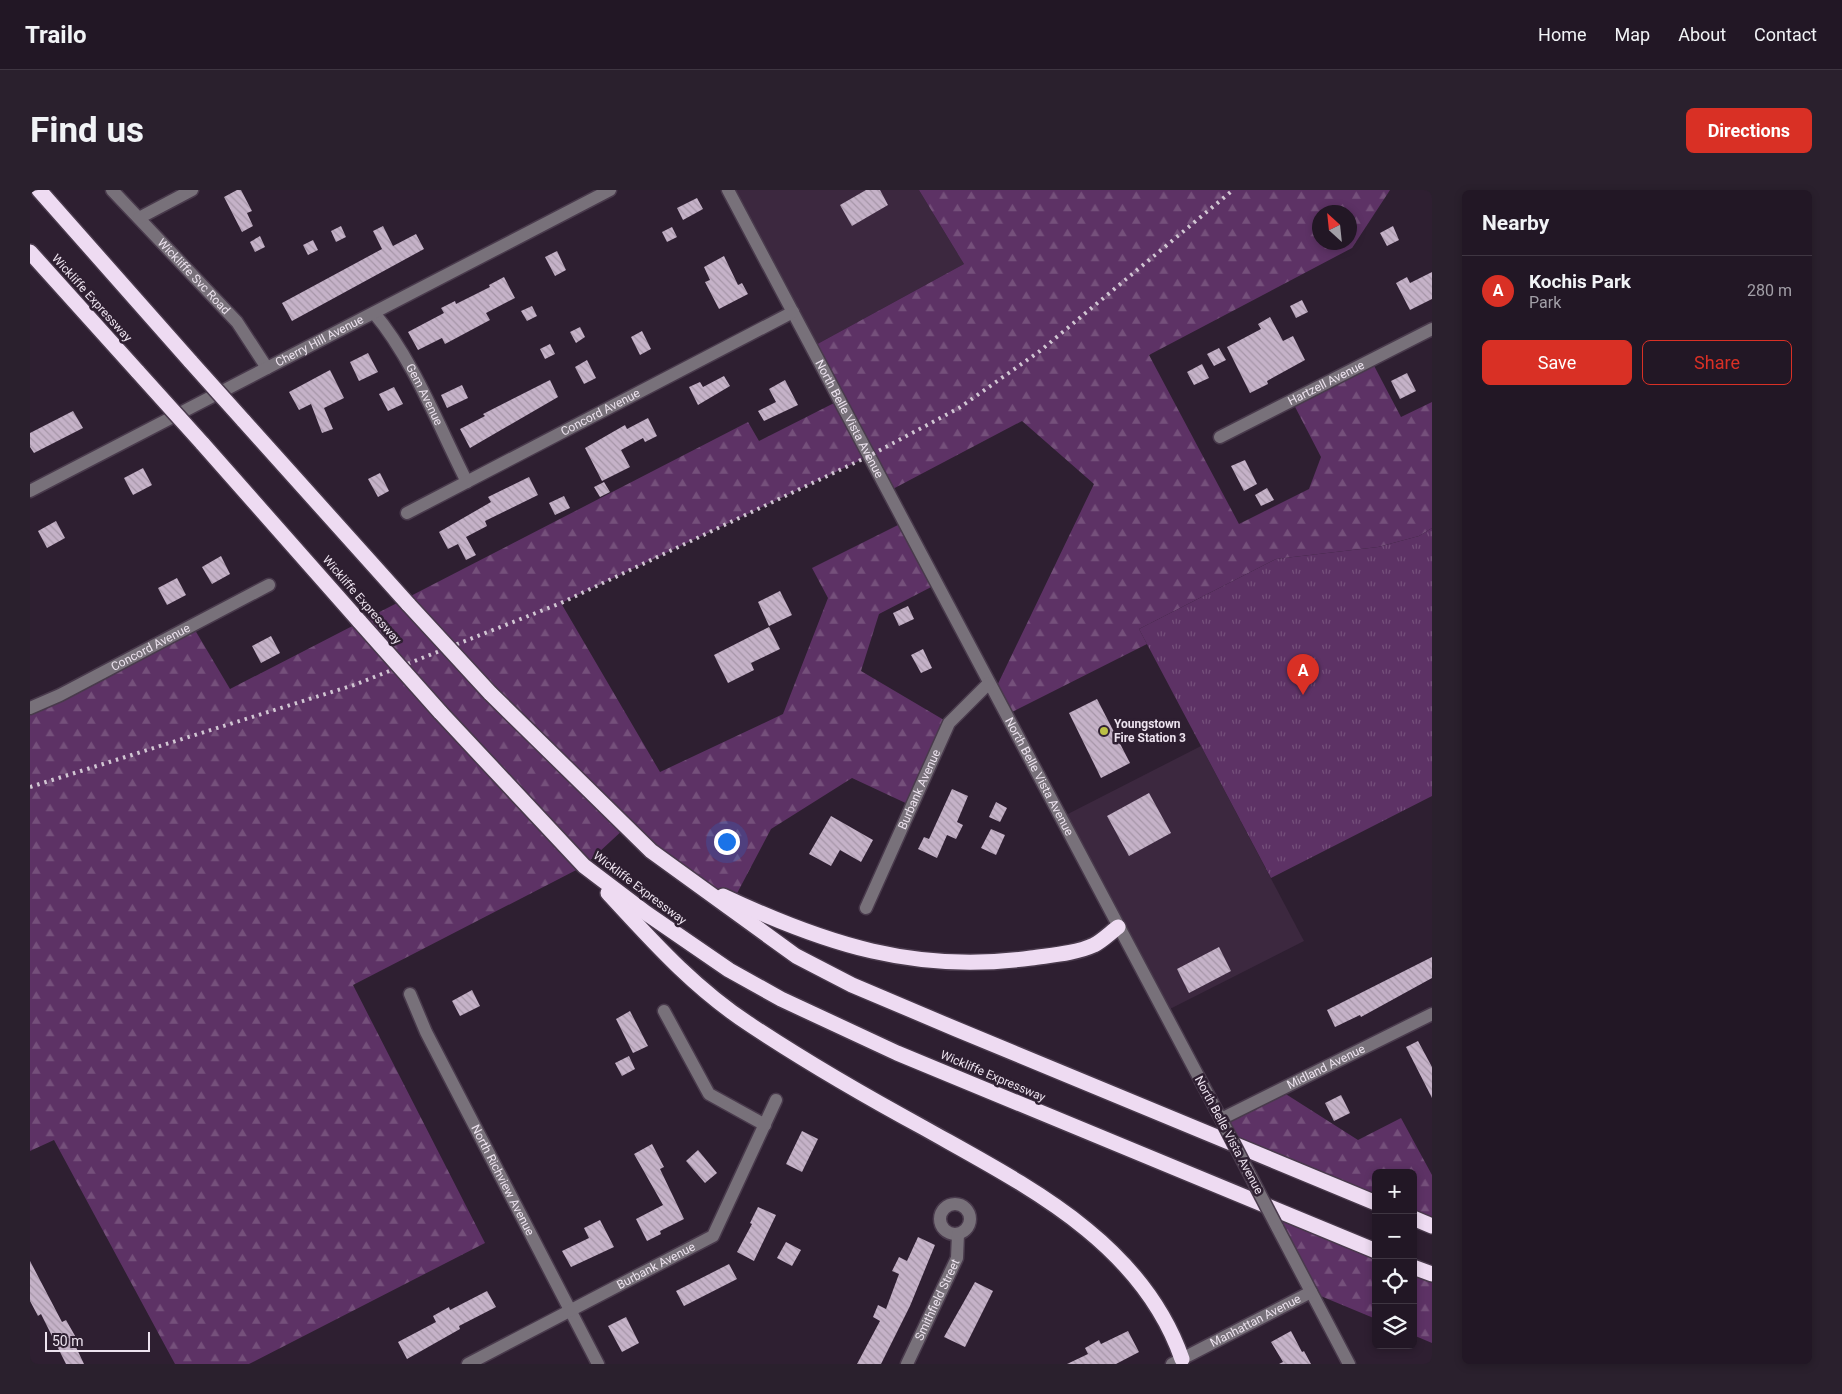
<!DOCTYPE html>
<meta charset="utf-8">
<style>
body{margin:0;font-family:Roboto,sans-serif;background:#2a202d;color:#f1f3f6}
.controls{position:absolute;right:15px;bottom:15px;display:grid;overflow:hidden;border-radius:8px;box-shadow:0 2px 8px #0003}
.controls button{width:45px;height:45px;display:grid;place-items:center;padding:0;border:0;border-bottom:1px solid #3f3642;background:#221725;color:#f1f3f6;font:25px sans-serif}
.compass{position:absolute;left:1282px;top:15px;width:45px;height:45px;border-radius:50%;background:#221725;box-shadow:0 2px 8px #0003;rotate:333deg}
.scale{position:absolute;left:15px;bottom:12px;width:105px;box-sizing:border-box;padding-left:5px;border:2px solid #ede3ef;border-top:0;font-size:14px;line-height:18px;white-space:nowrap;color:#ede3ef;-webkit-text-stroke:4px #2e1f31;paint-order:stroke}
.you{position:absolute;left:696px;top:651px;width:18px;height:18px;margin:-12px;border:4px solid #fff;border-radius:50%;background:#1a73e8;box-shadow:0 0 0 8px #1a73e833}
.badge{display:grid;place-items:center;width:32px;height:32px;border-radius:50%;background:#d93025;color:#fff;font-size:16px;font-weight:700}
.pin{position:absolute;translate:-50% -41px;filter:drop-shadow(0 1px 2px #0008)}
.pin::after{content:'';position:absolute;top:26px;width:18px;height:15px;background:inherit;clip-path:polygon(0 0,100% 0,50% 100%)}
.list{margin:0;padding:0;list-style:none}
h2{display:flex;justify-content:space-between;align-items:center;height:65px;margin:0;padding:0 20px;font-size:21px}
h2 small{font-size:16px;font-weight:400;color:#a29fa7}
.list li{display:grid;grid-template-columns:32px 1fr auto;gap:15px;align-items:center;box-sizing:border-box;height:70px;padding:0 20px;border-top:1px solid #3f3642}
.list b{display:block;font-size:19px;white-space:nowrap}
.list p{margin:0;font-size:16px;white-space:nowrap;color:#a29fa7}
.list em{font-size:16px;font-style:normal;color:#a29fa7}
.actions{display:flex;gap:10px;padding:15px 20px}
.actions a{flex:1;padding:11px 0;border:1px solid #d93025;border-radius:8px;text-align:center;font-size:18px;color:#d93025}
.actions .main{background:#d93025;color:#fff}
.icon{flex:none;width:28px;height:28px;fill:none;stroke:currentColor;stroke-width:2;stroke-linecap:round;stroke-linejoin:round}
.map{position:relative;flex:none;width:1402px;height:1174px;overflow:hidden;border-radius:8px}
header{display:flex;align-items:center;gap:30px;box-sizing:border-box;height:70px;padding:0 25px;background:#221725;border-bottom:1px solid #3f3642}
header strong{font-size:24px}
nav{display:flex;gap:28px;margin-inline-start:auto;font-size:18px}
.intro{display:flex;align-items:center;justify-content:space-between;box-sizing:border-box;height:120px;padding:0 30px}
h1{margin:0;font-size:35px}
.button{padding:12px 22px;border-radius:8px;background:#d93025;color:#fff;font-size:18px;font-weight:700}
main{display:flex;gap:30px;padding:0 30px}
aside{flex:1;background:#221725;border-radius:8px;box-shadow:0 2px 8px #0003}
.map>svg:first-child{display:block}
.built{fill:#3c283f}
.forest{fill:url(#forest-firs);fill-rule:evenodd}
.park{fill:url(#park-tufts)}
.building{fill:url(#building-back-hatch)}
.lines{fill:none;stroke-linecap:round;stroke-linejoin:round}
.minor-casing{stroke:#493a4c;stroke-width:15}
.highway-casing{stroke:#493a4c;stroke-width:18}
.minor{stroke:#78717a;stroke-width:12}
.highway{stroke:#eedbf2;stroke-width:15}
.rail{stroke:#d1c6d3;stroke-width:4;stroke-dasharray:2.5 5;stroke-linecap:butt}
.minor-bridge-casing{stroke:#493a4c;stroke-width:15;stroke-linecap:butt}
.highway-bridge-casing{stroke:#493a4c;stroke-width:18;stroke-linecap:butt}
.minor-bridge{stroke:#78717a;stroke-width:12}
.highway-bridge{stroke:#eedbf2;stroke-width:15}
.poi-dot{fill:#bbc044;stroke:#2e1f31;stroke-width:2}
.labels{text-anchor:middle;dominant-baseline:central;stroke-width:5;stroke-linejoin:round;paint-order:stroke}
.street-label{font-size:12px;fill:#ede3ef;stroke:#2e1f31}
.poi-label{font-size:12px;font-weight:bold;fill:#ede3ef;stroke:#2e1f31;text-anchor:start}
</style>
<header>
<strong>Trailo</strong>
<nav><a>Home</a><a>Map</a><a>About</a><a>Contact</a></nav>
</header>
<div class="intro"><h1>Find us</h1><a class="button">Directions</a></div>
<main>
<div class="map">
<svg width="1402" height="1174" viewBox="0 0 1402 1174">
<defs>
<pattern id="forest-firs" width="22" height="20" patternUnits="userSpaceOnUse" patternTransform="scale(1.25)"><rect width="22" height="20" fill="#5d3265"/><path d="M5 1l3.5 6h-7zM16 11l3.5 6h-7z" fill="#75507b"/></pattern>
<pattern id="park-tufts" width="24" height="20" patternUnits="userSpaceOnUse" patternTransform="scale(1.25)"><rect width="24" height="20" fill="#5d3265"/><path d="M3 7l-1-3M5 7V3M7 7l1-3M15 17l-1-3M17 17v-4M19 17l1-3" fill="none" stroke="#75507b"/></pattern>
<pattern id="building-back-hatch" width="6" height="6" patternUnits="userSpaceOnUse" patternTransform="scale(1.25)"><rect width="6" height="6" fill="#c5b2c8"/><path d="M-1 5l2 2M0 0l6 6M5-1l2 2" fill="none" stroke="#a696a8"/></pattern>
</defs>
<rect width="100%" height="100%" fill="#2e1f31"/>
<g class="built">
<path d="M699 0H889L934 74 782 157Z"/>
<path d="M1171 556 1274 751 1134 822 1030 628Z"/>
</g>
<g class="forest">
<path d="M889 0H1360L1322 58 1119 165 1209 334 1279 299 1291 267 1262 211 1341 170 1371 227 1402 212V338L1389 346 1348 357 1246 369 1109 439 1117 454 976 525 964 502 1064 294 992 231 859 301 839 266 531 413 630 582 753 524 798 408 782 378 874 332 907 394 849 424 831 481 919 533 882 616 822 588 741 639 703 711 595 638 554 676 323 795 455 1053 219 1174H145L24 950 0 961V518L162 435 200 499 718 232 729 251 810 210 782 157 934 74ZM1290 22H1320V52H1290Z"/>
<path d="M1251 901 1328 950 1371 928 1402 985V1036L1383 1028V983H1346V1013L1201 953 1191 930Z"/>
<path d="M1235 1015 1346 1061V1129L1281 1102Z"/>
<path d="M1383 1077 1402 1084V1153L1383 1145Z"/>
</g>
<path class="park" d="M1402 338V606L1241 688 1109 439 1246 369 1348 357 1389 346Z"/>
<g class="building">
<path d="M207 0H211L222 21 217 23 223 36 212 42 194 7Z"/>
<path d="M836 0H850L858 15 822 36 810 15Z"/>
<path d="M667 8 673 19 653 30 647 18Z"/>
<path d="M311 36 316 47 306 52 301 41Z"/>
<path d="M353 36 363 56 386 44 394 59 262 131 252 113 352 59 343 41Z"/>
<path d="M1363 36 1369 50 1357 56 1350 43Z"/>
<path d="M642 37 647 47 637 52 632 42Z"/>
<path d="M230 46 235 57 225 62 220 52Z"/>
<path d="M283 50 288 60 278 65 273 55Z"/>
<path d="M527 61 536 80 525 86 515 67Z"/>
<path d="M694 66 708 95 712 93 718 104 689 119 675 92 680 90 674 77Z"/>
<path d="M1402 82V109L1380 120 1366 93 1377 87 1380 93Z"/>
<path d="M474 87 485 108 456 123 460 130 415 154 412 148 388 160 378 142 414 123 411 118 425 111 426 114 460 97 459 95Z"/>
<path d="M1272 110 1278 122 1266 128 1260 116Z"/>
<path d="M502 116 507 126 497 131 491 121Z"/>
<path d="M1240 127 1253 151 1263 146 1275 170 1237 191 1238 194 1220 203 1197 157 1231 139 1228 134Z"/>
<path d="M550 137 555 147 546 153 540 142Z"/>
<path d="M612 141 621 159 610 165 601 147Z"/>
<path d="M520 154 525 164 515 169 510 159Z"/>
<path d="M1189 158 1196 170 1184 176 1177 164Z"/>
<path d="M338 163 348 182 329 191 320 172Z"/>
<path d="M557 170 566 188 554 194 545 177Z"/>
<path d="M1172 174 1179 188 1164 195 1157 182Z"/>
<path d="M300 180 314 208 294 218 303 239 292 243 281 214 269 220 259 202Z"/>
<path d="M1377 183 1386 201 1370 209 1361 191Z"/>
<path d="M694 186 700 196 668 215 659 197 670 192 673 197Z"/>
<path d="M520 190 528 207 440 258 430 239 455 226 453 224Z"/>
<path d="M755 190 768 215 734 231 728 221 746 212 739 199Z"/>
<path d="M432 195 438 208 417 218 411 205Z"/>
<path d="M364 197 373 214 358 221 349 204Z"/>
<path d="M43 221 53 238 4 263 0 257V243Z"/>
<path d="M618 228 627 246 615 252 613 248 591 260 600 277 572 291 555 258 595 235 597 239Z"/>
<path d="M1215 270 1227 294 1214 301 1201 276Z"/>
<path d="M113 278 122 295 103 305 94 288Z"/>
<path d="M350 283 359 301 348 307 338 289Z"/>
<path d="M499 287 508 305 455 331 457 336 436 347 446 365 436 370 428 354 418 359 409 342 461 312 458 307Z"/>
<path d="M574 292 580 302 570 307 564 297Z"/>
<path d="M1237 298 1244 310 1231 316 1225 305Z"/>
<path d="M534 306 540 318 525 325 519 313Z"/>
<path d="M26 331 35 348 17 358 8 341Z"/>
<path d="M191 366 200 384 182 394 172 377Z"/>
<path d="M147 388 156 405 137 415 128 398Z"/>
<path d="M750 401 762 425 739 436 728 412Z"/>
<path d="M878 416 884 429 869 436 863 423Z"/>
<path d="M739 437 750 459 721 473 724 480 698 493 684 465Z"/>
<path d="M241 446 250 463 231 473 222 456Z"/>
<path d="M893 459 902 478 891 483 881 465Z"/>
<path d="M1067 509 1100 573 1071 588 1039 523Z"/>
<path d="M922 599 938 606 927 632 933 635 926 649 917 645 907 668 888 659 894 647 899 649Z"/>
<path d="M1119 603 1141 643 1099 666 1077 626Z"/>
<path d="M966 612 977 618 970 632 959 627Z"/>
<path d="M801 626 843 650 831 672 810 660 801 676 779 664Z"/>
<path d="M961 639 975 645 966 665 951 658Z"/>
<path d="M1189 757 1201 781 1159 803 1147 779Z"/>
<path d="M1402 767V788L1331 827 1330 825 1305 837 1297 820Z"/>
<path d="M442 800 450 816 430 826 422 811Z"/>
<path d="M600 821 618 856 603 863 586 829Z"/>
<path d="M1388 851 1402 877V908L1376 857Z"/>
<path d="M599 866 605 879 592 886 585 873Z"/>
<path d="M1311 905 1320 923 1304 931 1295 913Z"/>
<path d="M772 941 788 949 772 982 756 974Z"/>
<path d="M622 954 634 977 630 979 654 1029 630 1041 631 1044 617 1051 606 1029 633 1015 604 964Z"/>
<path d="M668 960 687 983 675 993 656 971Z"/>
<path d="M728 1017 746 1025 724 1071 707 1062 722 1034 720 1033Z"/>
<path d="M570 1030 584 1057 541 1077 532 1061 559 1048 554 1038Z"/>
<path d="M888 1047 905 1055 880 1116 851 1174H827L850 1131 843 1127 848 1115 856 1119 869 1084 862 1081 869 1067 877 1071Z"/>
<path d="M756 1052 771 1060 762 1076 747 1068Z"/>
<path d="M0 1071 32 1132 36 1130 48 1151 44 1153 54 1174H36L11 1124 8 1126 0 1111Z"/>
<path d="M699 1074 707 1089 654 1116 646 1101Z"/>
<path d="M945 1092 963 1101 935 1157 914 1147Z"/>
<path d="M457 1101 466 1117 429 1136 430 1139 377 1169 368 1152 406 1132 403 1126 419 1117 420 1120Z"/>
<path d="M596 1127 609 1153 592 1162 578 1136Z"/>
<path d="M1098 1141 1109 1162 1086 1174H1037L1058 1164 1055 1158 1069 1150 1071 1154Z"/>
<path d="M1261 1141 1272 1162 1274 1161 1281 1174H1249L1253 1172 1241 1152Z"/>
</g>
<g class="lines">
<g class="minor-casing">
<g id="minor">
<path id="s1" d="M82 0 207 132 237 178"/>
<path id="s2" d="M698 0 1191 929 1402 824"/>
<path d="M109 28 162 0"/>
<path id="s3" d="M344 123C383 169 409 237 437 292"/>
<path id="s4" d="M1190 247 1402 139"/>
<path id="s5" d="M0 301 580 0"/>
<path id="s6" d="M377 323 763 122"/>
<path id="s7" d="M0 518 30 505 239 395"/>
<path id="s8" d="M836 718 919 533 959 493"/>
<path id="s9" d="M380 804 396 842 568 1174"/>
<path d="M634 821 679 904 735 935"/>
<circle cx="925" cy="1029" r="15"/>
<path d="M1247 1037 1319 1174"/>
<path id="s10" d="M438 1174 683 1046 746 910"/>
<path id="s11" d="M877 1174 927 1068 928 1044"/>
<path id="s12" d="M1142 1174 1281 1102"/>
</g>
</g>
<g class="highway-casing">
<g id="highway">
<path d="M9 0 161 172"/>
<path d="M0 62 108 182"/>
<path d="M213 230 379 415"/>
<path d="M172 253 330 432"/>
<path d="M460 503 621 661 766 766 822 795 926 839 1346 1013"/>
<path d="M410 522 554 676 616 723 699 780 751 809 867 863 1346 1061"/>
<path d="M578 703C624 753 665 799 722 836 778 873 835 906 894 938 995 995 1111 1051 1152 1169"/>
<path d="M693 706C795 754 886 784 1001 768 1021 765 1044 764 1064 755 1072 751 1080 743 1088 737"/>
<path d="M1383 1028 1402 1036"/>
<path d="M1383 1077 1402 1084"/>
</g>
</g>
<use href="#minor" class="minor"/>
<use href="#highway" class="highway"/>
<path class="rail" d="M0 597 324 495 531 413 839 266 929 218 1010 161 1203 0"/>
<g class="minor-bridge-casing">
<path id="minor-bridge" d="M1191 929 1247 1037"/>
</g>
<g class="highway-bridge-casing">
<g id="highway-bridge">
<path d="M161 172 213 230"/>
<path d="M108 182 172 253"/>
<path d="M379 415 460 503"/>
<path d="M330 432 410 522"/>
</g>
</g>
<use href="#minor-bridge" class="minor-bridge"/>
<use href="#highway-bridge" class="highway-bridge"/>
</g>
<circle class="poi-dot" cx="1074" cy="541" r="5"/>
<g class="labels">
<g class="street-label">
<text stroke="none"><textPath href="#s1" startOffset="119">Wickliffe Svc Road</textPath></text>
<text transform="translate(62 108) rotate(48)">Wickliffe Expressway</text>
<text stroke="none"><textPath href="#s5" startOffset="326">Cherry Hill Avenue</textPath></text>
<text stroke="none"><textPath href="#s4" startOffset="119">Hartzell Avenue</textPath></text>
<text stroke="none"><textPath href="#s3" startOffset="96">Gem Avenue</textPath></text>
<text stroke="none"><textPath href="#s6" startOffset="218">Concord Avenue</textPath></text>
<text stroke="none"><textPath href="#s2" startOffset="259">North Belle Vista Avenue</textPath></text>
<text transform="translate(332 410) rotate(49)">Wickliffe Expressway</text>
<text stroke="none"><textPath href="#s7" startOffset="135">Concord Avenue</textPath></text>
<text stroke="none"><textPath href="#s2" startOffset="664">North Belle Vista Avenue</textPath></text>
<text stroke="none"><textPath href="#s8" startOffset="130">Burbank Avenue</textPath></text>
<text transform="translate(610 698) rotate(37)">Wickliffe Expressway</text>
<text stroke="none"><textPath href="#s2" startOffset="1169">Midland Avenue</textPath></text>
<text transform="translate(963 886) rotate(23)">Wickliffe Expressway</text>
<text transform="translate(1199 945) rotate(62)">North Belle Vista Avenue</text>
<text stroke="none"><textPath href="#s9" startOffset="208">North Richview Avenue</textPath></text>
<text stroke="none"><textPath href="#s10" startOffset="212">Burbank Avenue</textPath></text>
<text stroke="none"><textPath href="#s11" startOffset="71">Smithfield Street</textPath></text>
<text stroke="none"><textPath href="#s12" startOffset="94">Manhattan Avenue</textPath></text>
</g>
<g class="poi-label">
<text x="1084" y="534">Youngstown<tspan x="1084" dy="14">Fire Station 3</tspan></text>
</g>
</g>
</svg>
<div class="controls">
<button>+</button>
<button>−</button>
<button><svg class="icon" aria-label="locate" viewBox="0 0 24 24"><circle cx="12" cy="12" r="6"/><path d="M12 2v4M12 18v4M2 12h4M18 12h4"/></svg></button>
<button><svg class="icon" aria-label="layers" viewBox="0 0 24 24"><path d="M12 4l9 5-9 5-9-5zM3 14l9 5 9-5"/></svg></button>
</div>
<svg class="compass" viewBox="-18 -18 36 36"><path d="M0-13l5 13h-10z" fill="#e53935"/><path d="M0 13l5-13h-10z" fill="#a29fa7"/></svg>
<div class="scale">50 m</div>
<div class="you"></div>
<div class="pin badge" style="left:1273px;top:505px">A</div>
</div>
<aside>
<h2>Nearby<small></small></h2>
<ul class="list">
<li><span class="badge">A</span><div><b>Kochis Park</b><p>Park</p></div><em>280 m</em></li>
</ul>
<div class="actions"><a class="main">Save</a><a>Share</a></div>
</aside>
</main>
